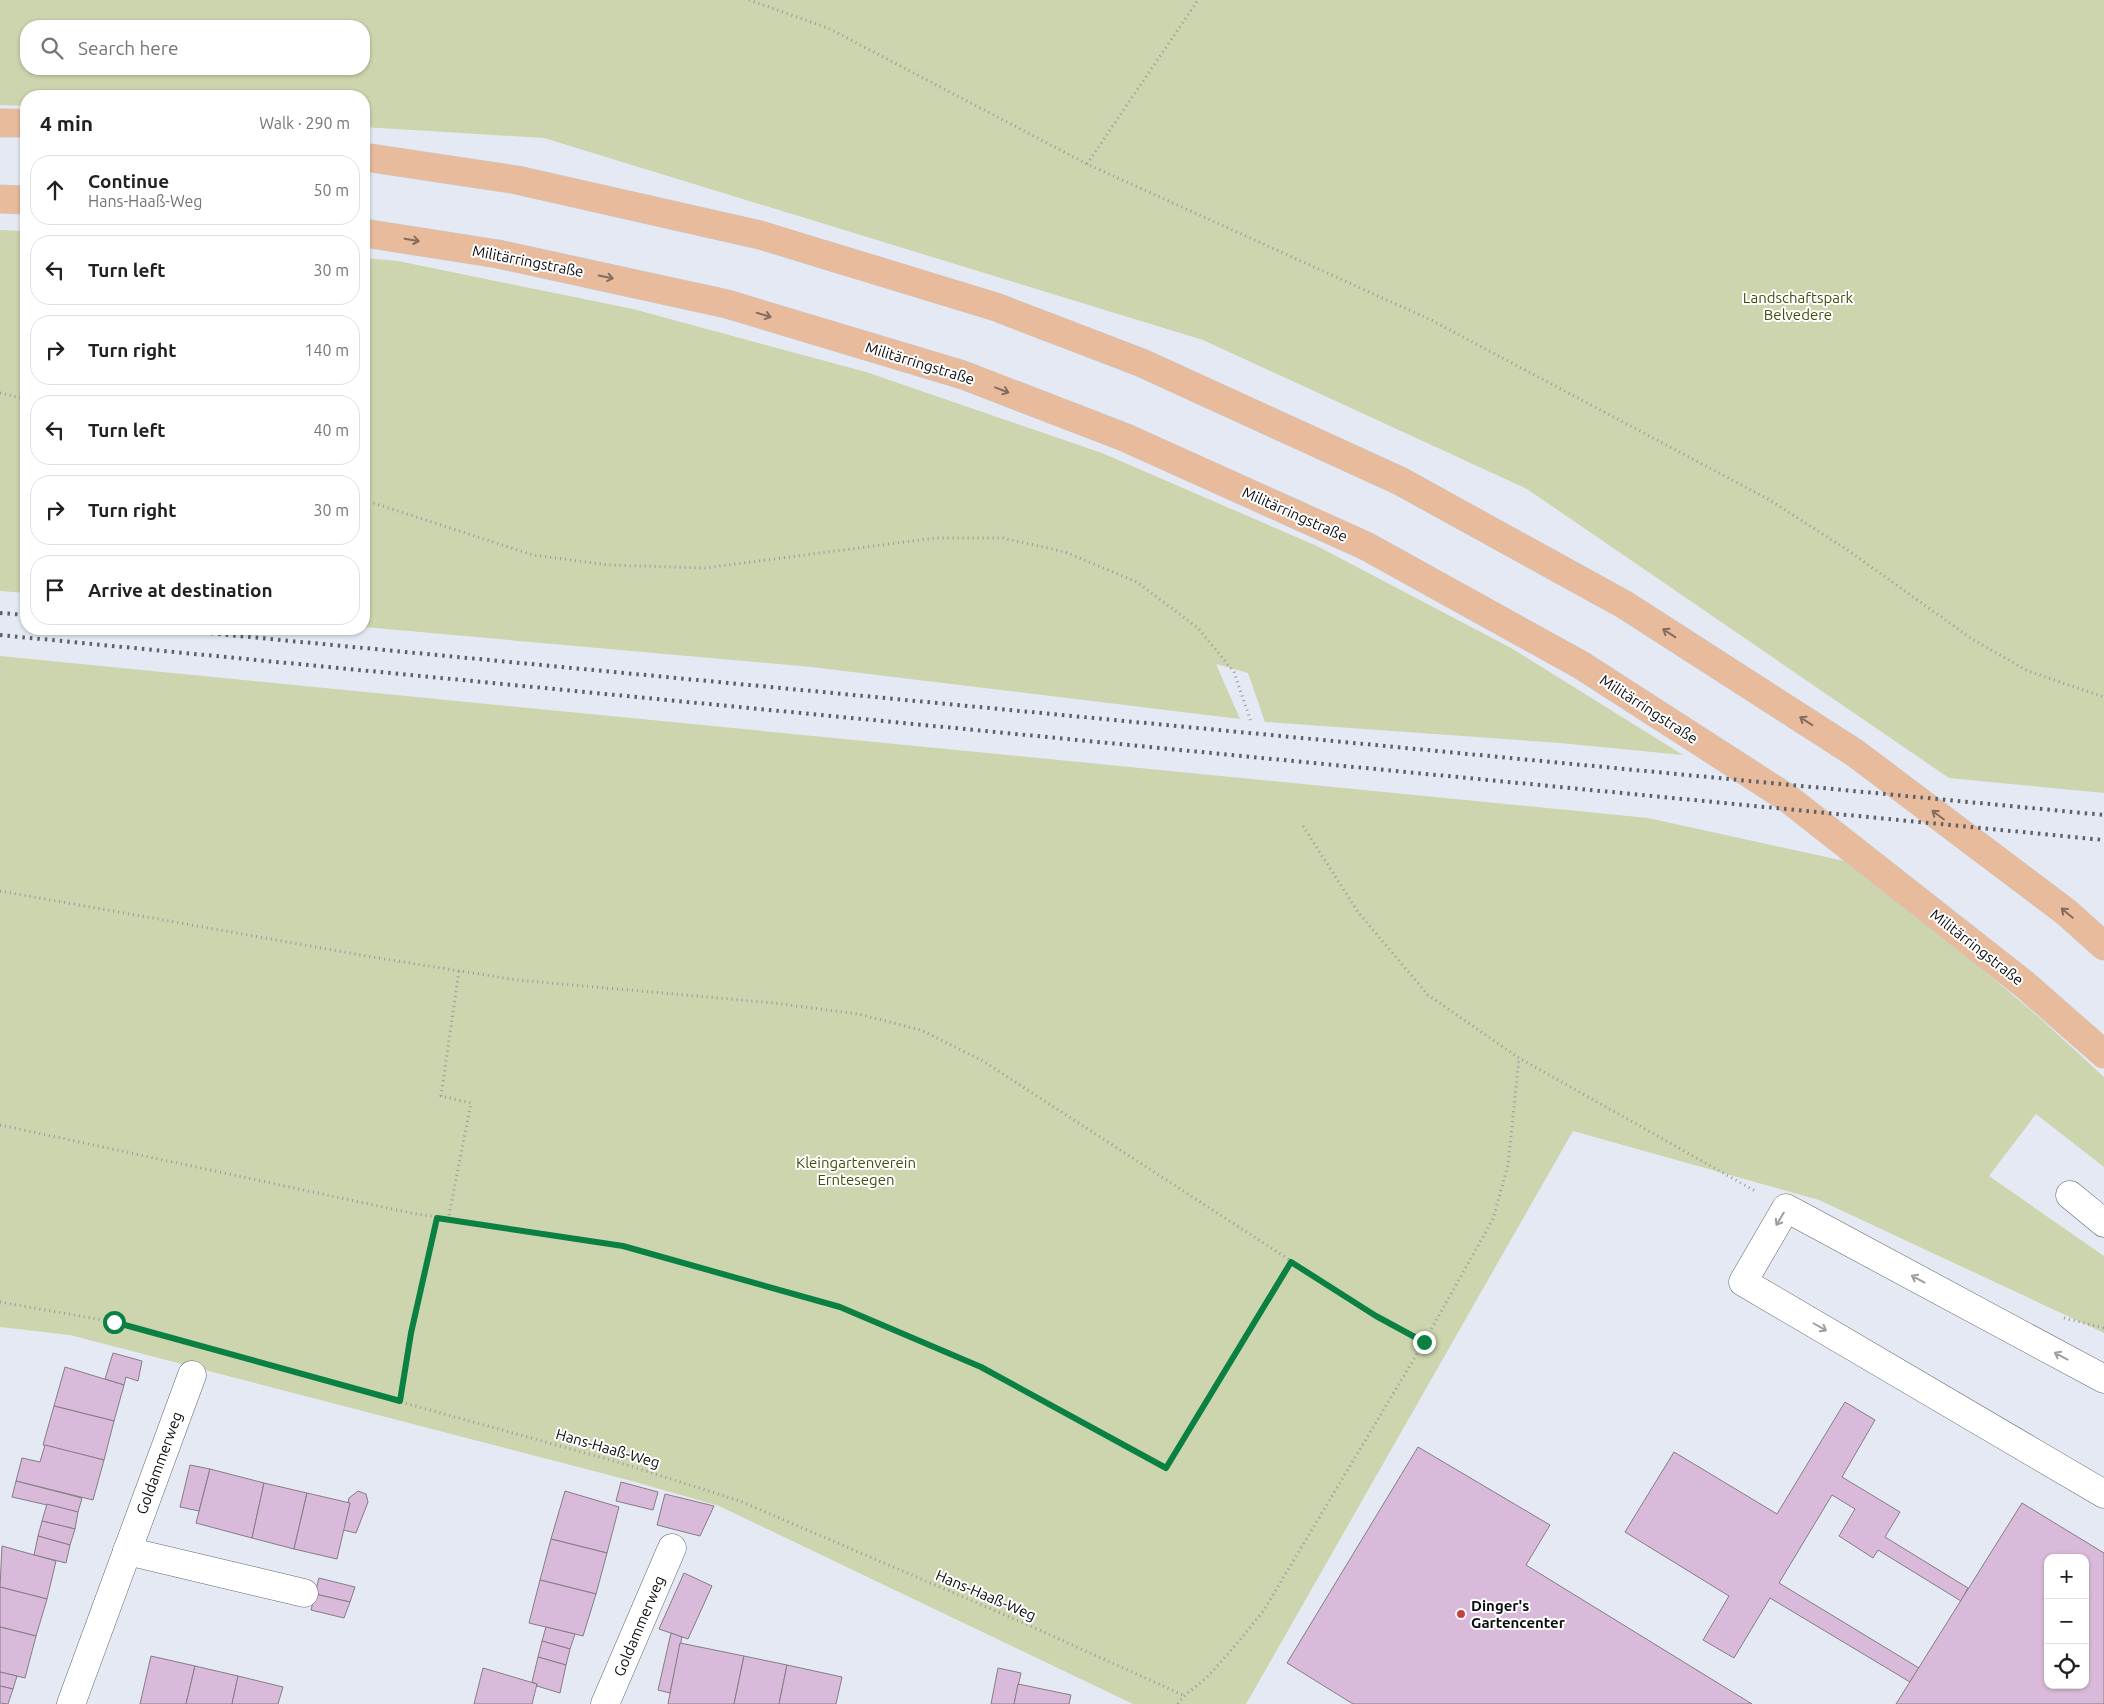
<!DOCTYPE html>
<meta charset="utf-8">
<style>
body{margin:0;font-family:Ubuntu,sans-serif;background:#f6f6f6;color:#202124}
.controls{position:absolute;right:15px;bottom:15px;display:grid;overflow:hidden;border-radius:10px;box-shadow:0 1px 4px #0004}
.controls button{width:45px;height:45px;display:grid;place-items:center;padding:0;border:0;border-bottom:1px solid #e0e0e0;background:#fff;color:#202124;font:25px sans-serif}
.stop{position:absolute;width:15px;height:15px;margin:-11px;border:4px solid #0b8043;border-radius:50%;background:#fff}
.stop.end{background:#0b8043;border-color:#fff;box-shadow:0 1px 5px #0008}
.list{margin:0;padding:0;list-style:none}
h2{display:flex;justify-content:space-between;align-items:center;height:65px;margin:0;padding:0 20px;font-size:21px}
h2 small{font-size:16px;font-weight:400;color:#757577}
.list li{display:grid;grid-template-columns:32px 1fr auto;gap:15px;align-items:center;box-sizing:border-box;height:70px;margin:0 10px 10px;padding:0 10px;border:1px solid #e0e0e0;border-radius:20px}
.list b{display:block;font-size:19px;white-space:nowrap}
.list p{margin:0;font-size:16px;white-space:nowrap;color:#757577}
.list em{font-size:16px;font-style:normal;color:#757577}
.icon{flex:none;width:28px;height:28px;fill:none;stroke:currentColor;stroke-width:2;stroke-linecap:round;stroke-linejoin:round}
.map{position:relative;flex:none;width:2104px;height:1704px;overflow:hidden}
.search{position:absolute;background:#fff;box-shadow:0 1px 4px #0004;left:20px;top:20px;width:350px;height:55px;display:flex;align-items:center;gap:12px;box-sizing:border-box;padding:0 18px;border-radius:20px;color:#757577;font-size:19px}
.panel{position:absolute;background:#fff;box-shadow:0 1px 4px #0004;left:20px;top:90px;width:350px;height:545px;border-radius:20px}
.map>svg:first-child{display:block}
.green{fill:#ccd5ae;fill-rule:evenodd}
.building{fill:#dabadb;stroke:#847d84;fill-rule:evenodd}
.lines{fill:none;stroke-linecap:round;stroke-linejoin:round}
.minor-casing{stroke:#62676f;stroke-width:29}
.major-casing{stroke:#c9caca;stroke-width:29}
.path{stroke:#969aa1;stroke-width:3;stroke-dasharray:1 4;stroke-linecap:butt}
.minor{stroke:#fff;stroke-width:28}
.major{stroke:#e8bb9d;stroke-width:28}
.rail{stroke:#5e6066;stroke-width:4;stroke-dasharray:2.5 5;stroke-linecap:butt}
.oneway{stroke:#856c5d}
.oneway2{stroke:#9d9e9f}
.route{stroke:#0b8043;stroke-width:6}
.poi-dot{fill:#ce3f3e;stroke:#fff;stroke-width:2}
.labels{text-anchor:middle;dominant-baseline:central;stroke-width:4;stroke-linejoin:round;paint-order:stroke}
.street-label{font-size:15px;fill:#0b0c0f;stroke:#fff}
.park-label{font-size:15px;fill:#454f0d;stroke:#fff}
.poi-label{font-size:15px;font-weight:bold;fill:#0b0c0f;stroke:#fff;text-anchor:start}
</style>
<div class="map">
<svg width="2104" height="1704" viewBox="0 0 2104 1704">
<rect width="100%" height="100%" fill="#e4e9f3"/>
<g class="green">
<path d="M0 0H2104V793L1949 778 1527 489 1203 340 544 138 364 127V96H26V106L0 105ZM26 26H364V69H26Z"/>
<path d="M0 230 26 231V593L0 591Z"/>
<path d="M364 258 398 261 633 309 866 372 1102 453 1317 546 1511 648 1683 755 1560 743 1265 722 1248 673 1216 664 1240 719 811 667 364 627Z"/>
<path d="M0 656 1648 818 1858 864 2041 1019 2104 1077V1167L2036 1114 1989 1176 2104 1256V1333L1819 1200 1573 1131 1246 1704H1133L719 1506 632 1481 70 1335 0 1327Z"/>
</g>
<g class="building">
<path d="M113 1353 142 1361 138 1381 126 1377 124 1385 105 1379Z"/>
<path d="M65 1367 124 1385 114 1421 54 1406Z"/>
<path d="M1845 1402 1875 1420 1842 1477 1900 1512 1885 1537 1968 1588 1961 1601 1878 1550 1873 1558 1839 1536 1855 1509 1832 1495 1779 1583 1919 1668 1910 1682 1770 1598 1734 1658 1703 1640 1729 1596 1625 1532 1674 1452 1777 1514Z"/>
<path d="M54 1406 114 1421 104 1460 43 1445Z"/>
<path d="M45 1445 104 1460 93 1500 16 1481 22 1458 40 1462Z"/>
<path d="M1418 1447 1550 1525 1526 1565 1752 1704H1353L1287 1663Z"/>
<path d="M190 1465 210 1469 199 1511 180 1507Z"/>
<path d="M210 1469 264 1483 252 1538 196 1523Z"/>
<path d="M16 1481 82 1498 78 1512 12 1497Z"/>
<path d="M621 1482 658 1492 653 1510 616 1501Z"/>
<path d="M264 1483 307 1493 294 1549 252 1538Z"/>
<path d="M358 1491 366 1494 368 1502 356 1533 343 1530 350 1503H348L349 1498Z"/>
<path d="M565 1491 619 1507 607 1553 551 1539Z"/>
<path d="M307 1493 350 1503 337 1559 294 1549Z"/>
<path d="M665 1494 714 1506 700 1536 657 1525Z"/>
<path d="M2022 1503 2104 1553V1704H1896ZM2048 1558H2085V1685H2048Z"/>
<path d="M47 1504 78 1512 75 1529 42 1521Z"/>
<path d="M42 1521 75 1529 70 1545 38 1536Z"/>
<path d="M38 1536 70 1545 66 1563 34 1555Z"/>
<path d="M551 1539 607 1553 596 1594 540 1580Z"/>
<path d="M2 1546 56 1561 47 1599 0 1587Z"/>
<path d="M684 1573 712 1586 688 1639 659 1629Z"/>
<path d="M319 1578 355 1587 350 1602 315 1594Z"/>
<path d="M540 1580 596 1594 583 1636 529 1623Z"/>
<path d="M0 1587 47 1599 36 1636 0 1627Z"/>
<path d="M315 1594 350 1602 344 1618 311 1610Z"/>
<path d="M0 1627 36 1636 25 1678 0 1672Z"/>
<path d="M546 1627 575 1634 570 1649 542 1641Z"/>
<path d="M671 1633 682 1637 670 1693 658 1690Z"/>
<path d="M542 1641 570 1649 566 1665 538 1657Z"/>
<path d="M680 1643 744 1656 734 1704H668Z"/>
<path d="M151 1656 195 1666 186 1704H140Z"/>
<path d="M744 1656 787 1665 779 1704H734Z"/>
<path d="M538 1657 566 1665 560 1693 537 1686V1684L532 1682Z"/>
<path d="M787 1665 842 1677 836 1704H779Z"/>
<path d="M195 1666 238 1676 232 1704H186Z"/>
<path d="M483 1668 537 1684 532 1704H474Z"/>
<path d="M998 1668 1021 1673 1014 1704H991Z"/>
<path d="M0 1672 17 1676 13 1689 0 1686Z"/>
<path d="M238 1676 283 1687 278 1704H232Z"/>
<path d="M1018 1684 1071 1695 1069 1704H1014Z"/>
<path d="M0 1686 13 1689 8 1704 0 1703Z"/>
</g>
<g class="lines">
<g class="minor-casing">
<g id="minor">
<path d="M2070 1195 2104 1223"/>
<path d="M2104 1379 1786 1208 1743 1282 2104 1494"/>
<path d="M127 1551 304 1593"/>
<path d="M71 1704 192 1375"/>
<path d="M605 1704 672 1548"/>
</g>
</g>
<g class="major-casing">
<g id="major">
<path d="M0 123H26"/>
<path d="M364 157 517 180 760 235 996 307 1142 363 1400 481 1625 605 1855 753 2066 912 2104 946"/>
<path d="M0 199 26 200"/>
<path d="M364 233 498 254 727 304 963 375 1124 437 1366 546 1581 665 1786 797 2024 984 2104 1054"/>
</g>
</g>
<g class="path">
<path d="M749 0 828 28 1087 164 1431 320 1768 499 1849 551 1972 639 2028 671 2104 697"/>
<path d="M1087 164 1198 0"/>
<path d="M0 393 26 399"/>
<path d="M364 500 533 555 609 565 705 568 935 538H1003L1065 552 1137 582 1198 628 1234 672 1251 722"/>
<path d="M1303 826 1358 912 1428 995 1519 1058 1757 1192"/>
<path d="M0 891 372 957 517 980 774 1003 858 1014 921 1030 983 1061 1376 1316 1424 1342"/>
<path d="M0 1125 411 1213 623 1246 840 1307 981 1367 1166 1468 1291 1262"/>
<path d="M448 1220 471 1103 441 1096 459 971"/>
<path d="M0 1302 114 1322 186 1342"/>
<path d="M2064 1318 2104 1328"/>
<path d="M213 1350 614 1461 740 1501 1028 1625 1183 1695"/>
<path d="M399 1401 411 1333 437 1218"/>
<path d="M1178 1704C1185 1693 1196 1687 1206 1678 1227 1656 1245 1634 1264 1610L1424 1342 1493 1219 1508 1165 1519 1058"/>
</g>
<use href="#minor" class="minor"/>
<use href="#major" class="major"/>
<g class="rail">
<path d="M0 613 26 615"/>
<path d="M166 629 2104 815"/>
<path d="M0 635 2104 840"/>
</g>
</g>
<defs><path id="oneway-shaft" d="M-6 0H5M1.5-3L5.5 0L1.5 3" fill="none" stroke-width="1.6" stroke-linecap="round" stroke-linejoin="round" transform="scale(1.25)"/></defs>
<g class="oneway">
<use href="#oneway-shaft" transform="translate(412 240) rotate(9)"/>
<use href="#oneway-shaft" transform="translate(606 277) rotate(12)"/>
<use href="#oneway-shaft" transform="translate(764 315) rotate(17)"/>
<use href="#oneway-shaft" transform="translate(1002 390) rotate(21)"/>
<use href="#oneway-shaft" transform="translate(1669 633) rotate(-147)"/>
<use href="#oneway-shaft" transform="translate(1806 721) rotate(-147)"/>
<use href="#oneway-shaft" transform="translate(1938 815) rotate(-143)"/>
<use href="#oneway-shaft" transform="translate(2067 913) rotate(-140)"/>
</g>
<g class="oneway2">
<use href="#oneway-shaft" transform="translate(1780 1219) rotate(121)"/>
<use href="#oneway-shaft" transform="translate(1918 1279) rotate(-152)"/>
<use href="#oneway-shaft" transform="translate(1820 1327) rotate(30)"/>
<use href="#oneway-shaft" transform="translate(2061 1356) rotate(-152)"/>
</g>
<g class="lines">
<path class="route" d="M114 1322 400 1401 411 1333 437 1218 623 1246 840 1307 981 1367 1166 1468 1291 1262 1376 1316 1424 1342"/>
</g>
<circle class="poi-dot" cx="1461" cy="1614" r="5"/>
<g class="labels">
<g class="street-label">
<text transform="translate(528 261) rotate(11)">Militärringstraße</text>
<text transform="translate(920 363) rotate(17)">Militärringstraße</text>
<text transform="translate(1295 514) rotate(24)">Militärringstraße</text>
<text transform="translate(1649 709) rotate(33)">Militärringstraße</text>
<text transform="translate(1977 947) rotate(38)">Militärringstraße</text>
<text transform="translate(608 1448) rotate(16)">Hans-Haaß-Weg</text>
<text transform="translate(159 1463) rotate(-70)">Goldammerweg</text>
<text transform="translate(986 1595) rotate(23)">Hans-Haaß-Weg</text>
<text transform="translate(639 1626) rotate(-67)">Goldammerweg</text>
</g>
<g class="park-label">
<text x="1798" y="297">Landschaftspark<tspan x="1798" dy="17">Belvedere</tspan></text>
<text x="856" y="1162">Kleingartenverein<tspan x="856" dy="17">Erntesegen</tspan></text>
</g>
<g class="poi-label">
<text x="1471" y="1605">Dinger's<tspan x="1471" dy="17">Gartencenter</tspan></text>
</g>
</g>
</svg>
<div class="controls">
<button>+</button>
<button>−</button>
<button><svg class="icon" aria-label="locate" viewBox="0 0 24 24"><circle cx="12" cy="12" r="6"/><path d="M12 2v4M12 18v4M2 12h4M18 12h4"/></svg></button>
</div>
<div class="stop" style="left:114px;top:1322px"></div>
<div class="stop end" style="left:1424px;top:1342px"></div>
<div class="search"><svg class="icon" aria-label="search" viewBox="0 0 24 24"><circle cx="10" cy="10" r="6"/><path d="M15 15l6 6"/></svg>Search here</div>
<section class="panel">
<h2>4 min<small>Walk · 290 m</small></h2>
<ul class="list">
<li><svg class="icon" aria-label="ahead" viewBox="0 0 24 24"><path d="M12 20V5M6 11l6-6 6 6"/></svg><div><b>Continue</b><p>Hans-Haaß-Weg</p></div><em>50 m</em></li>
<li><svg class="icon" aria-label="left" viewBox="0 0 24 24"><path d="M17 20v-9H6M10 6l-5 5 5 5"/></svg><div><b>Turn left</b></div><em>30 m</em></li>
<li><svg class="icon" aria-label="right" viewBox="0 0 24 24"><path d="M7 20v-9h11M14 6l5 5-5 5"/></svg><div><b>Turn right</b></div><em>140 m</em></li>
<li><svg class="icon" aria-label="left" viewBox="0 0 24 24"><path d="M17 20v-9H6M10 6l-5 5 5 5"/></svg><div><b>Turn left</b></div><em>40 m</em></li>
<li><svg class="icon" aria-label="right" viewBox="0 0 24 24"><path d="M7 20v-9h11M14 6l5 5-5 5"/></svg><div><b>Turn right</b></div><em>30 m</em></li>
<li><svg class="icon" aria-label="arrive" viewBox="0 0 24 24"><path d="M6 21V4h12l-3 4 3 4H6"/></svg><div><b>Arrive at destination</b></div></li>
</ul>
</section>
</div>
